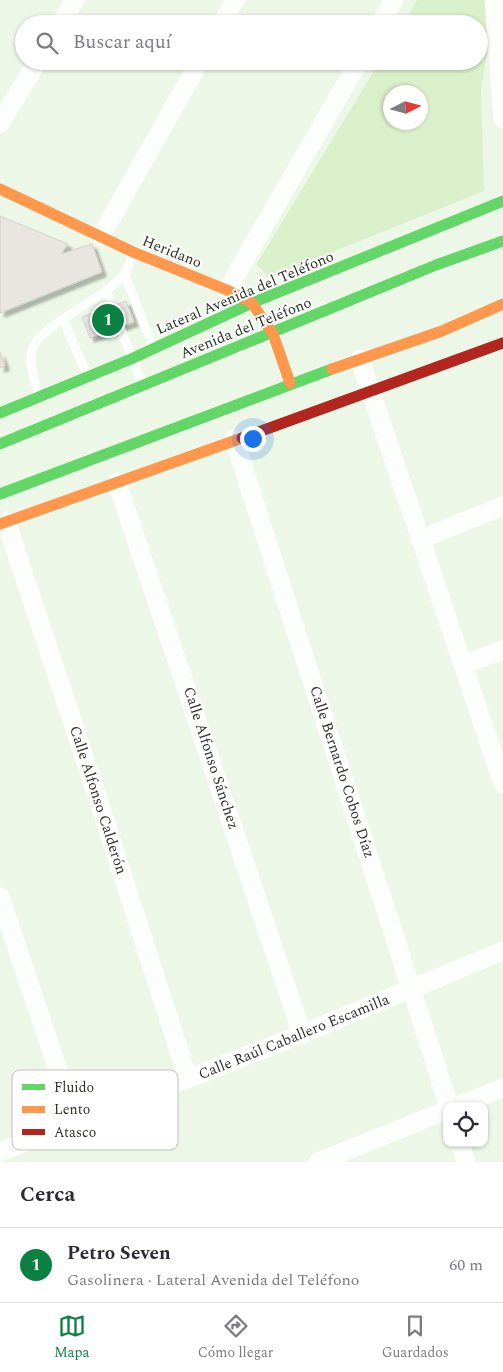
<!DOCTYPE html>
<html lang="es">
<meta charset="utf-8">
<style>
body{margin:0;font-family:Spectral,serif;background:#f7f7f7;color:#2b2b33}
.controls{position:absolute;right:15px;bottom:15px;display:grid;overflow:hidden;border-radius:10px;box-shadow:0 1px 4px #0004}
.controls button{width:45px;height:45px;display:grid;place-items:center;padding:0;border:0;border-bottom:1px solid #e1e1e2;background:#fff;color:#2b2b33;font:25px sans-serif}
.compass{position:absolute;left:383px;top:85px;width:45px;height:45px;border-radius:50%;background:#fff;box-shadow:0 1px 4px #0004;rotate:84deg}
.you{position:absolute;left:252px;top:438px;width:18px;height:18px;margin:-12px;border:4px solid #fff;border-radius:50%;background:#1a73e8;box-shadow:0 0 0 8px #1a73e833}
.badge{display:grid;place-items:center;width:32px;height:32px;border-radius:50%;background:#0b8043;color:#fff;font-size:16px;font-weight:700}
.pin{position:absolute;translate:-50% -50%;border:2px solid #fff;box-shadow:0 1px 5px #0006}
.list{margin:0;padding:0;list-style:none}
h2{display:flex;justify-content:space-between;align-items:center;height:65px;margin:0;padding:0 20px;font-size:21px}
h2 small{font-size:16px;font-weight:400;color:#7c7c81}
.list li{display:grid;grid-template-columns:32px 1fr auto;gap:15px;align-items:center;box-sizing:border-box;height:75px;padding:0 20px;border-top:1px solid #e1e1e2}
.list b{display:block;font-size:19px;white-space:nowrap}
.list p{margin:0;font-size:16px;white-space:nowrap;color:#7c7c81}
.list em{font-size:16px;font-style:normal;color:#7c7c81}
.icon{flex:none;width:28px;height:28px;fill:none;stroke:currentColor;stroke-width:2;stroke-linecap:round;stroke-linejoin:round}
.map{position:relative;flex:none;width:503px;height:1162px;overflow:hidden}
.search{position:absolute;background:#fff;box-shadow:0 1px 4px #0004;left:15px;right:15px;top:15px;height:55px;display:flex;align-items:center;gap:12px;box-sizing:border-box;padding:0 18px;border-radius:28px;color:#7c7c81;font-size:19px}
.sheet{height:140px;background:#fff}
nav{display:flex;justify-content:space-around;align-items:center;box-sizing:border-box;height:70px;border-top:1px solid #e1e1e2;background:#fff;font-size:14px;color:#7c7c81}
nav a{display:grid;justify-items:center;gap:2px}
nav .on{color:#0b8043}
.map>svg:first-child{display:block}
.green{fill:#daf0ca;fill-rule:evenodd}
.building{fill:#e9e6e1;stroke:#d2d0ca;filter:url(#shadow)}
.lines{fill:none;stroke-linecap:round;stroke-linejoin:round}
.lane{stroke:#fcfefb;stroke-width:9}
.street{stroke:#fcfefb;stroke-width:19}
.fast{stroke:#63d668;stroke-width:11}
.slow{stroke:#ff974d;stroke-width:11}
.jam{stroke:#b3261e;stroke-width:11}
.labels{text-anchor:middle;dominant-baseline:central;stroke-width:4;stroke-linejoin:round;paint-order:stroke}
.street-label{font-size:15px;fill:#2c3328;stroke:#fff}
.key{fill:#fff;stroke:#c0c2be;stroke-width:1}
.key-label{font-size:14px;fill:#2c3328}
</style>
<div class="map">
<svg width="503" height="1162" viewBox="0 0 503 1162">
<defs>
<filter id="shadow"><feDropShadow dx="4.5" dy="4.5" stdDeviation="1" flood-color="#0004"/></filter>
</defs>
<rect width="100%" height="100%" fill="#edf7e7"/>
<path class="green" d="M417 0H489L491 29 481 90 484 191 270 277 256 265 380 61H479V24H403ZM390 92H420V122H390Z"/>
<g class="building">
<path d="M0 216 68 244 61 254 92 244 102 272 0 313Z"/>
<path d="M126 301 134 322 90 338 82 317Z"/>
<path d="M0 352 5 366 0 368Z"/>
</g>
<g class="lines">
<g class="lane">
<path d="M132 255 125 275 106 291 142 383"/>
<path d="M125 275 153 347"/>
<path d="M87 375 63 319 106 291"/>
<path d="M39 395C26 352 25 345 63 319"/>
</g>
<g class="street">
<path d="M494 0 503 119"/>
<path d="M60 24 75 0"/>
<path d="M222 24 235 0"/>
<path d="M380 24 394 0"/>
<path d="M0 123 38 61"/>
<path d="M101 236 200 61"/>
<path d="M227 290 359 61"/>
<path d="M360 359 503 784"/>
<path d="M234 439 449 1106"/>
<path d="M117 482 302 1034"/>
<path d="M6 521 103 814 188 1079"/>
<path d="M421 539 503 506"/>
<path d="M464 664 503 650"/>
<path d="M0 897 76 1124"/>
<path d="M457 1106 503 1088"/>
<path d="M460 1143 466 1162"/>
<path d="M0 1152 302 1034 503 951"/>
<path d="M318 1162 447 1110"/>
</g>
<g class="fast">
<path d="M0 413 131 359 252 303 503 201"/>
<path d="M0 444 436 265 503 241"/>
<path d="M0 494 332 369"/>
</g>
<g class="slow">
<path d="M0 189 133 252 227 290 252 303 273 334 290 383"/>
<path d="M332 369 442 331 503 304"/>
<path d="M0 524 242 438"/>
</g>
<path class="jam" d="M242 438 503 343"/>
</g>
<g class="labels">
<g class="street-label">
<text transform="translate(172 252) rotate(22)">Heridano</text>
<text transform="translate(245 293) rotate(-23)">Lateral Avenida del Teléfono</text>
<text transform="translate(246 328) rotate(-22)">Avenida del Teléfono</text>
<text transform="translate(211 758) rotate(72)">Calle Alfonso Sánchez</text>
<text transform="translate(342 772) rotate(72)">Calle Bernardo Cobos Díaz</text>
<text transform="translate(98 800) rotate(72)">Calle Alfonso Calderón</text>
<text transform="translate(294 1037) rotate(-22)">Calle Raúl Caballero Escamilla</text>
</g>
</g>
<rect x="12" y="1070" width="166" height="80" rx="8" class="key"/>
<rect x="22" y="1084" width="23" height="6" fill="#63d668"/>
<rect x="22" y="1106" width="23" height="7" fill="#ff974d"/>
<rect x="22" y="1129" width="23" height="6" fill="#b3261e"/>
<g class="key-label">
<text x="54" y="1092">Fluido</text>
<text x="54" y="1114">Lento</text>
<text x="54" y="1137">Atasco</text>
</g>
</svg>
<div class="controls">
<button><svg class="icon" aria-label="locate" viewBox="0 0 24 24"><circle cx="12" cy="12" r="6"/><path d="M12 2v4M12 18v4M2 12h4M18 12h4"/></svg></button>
</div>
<svg class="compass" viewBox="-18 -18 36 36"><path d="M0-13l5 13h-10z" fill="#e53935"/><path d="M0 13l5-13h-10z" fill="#7c7c81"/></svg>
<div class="you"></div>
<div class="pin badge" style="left:108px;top:320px">1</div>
<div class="search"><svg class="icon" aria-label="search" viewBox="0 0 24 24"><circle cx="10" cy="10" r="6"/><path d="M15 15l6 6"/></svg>Buscar aquí</div>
</div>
<section class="sheet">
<h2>Cerca<small></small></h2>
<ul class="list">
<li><span class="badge">1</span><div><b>Petro Seven</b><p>Gasolinera · Lateral Avenida del Teléfono</p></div><em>60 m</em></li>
</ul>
</section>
<nav>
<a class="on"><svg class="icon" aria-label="map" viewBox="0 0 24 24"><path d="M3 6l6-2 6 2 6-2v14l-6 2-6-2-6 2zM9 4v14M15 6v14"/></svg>Mapa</a>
<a><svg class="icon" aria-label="directions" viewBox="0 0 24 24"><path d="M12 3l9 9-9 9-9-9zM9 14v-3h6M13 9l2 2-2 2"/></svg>Cómo llegar</a>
<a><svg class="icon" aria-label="saved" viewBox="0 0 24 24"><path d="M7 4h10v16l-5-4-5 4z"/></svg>Guardados</a>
</nav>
